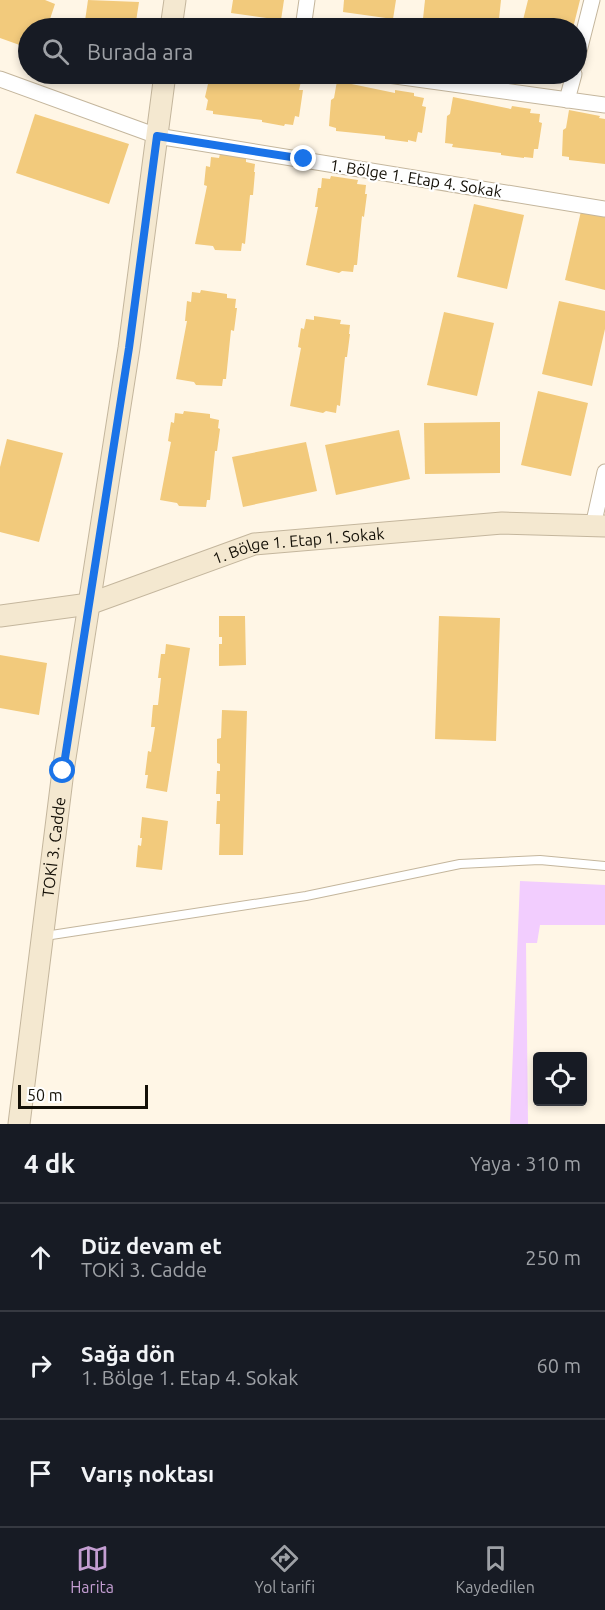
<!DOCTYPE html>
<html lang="tr">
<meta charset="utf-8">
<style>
body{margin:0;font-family:Ubuntu,sans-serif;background:#20242c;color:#f1f3f6}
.controls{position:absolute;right:18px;bottom:18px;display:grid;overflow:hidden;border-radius:6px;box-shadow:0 3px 9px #0003}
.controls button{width:54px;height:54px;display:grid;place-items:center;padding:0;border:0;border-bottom:2px solid #363941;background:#171b24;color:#f1f3f6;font:30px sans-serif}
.scale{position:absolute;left:18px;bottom:15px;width:130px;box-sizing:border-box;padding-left:6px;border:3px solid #141007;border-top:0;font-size:16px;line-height:21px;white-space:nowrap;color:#141007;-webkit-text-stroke:4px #fff;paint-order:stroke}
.stop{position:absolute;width:18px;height:18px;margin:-14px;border:4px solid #1a73e8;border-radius:50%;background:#fff}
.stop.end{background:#1a73e8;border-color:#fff;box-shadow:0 2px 6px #0008}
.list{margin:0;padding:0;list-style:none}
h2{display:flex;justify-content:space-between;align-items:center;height:78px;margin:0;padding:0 24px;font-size:26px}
h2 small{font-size:20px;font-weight:400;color:#9ea1a6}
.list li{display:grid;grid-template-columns:39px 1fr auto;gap:18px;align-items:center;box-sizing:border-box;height:108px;padding:0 24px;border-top:2px solid #363941}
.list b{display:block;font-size:22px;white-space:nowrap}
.list p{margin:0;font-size:20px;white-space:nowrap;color:#9ea1a6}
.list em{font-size:20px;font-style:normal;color:#9ea1a6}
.icon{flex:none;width:33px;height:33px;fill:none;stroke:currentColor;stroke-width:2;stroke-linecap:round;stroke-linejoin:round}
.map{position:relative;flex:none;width:605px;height:1124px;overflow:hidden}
.search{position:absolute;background:#171b24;box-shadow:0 3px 9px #0003;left:18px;right:18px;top:18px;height:66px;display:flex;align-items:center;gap:15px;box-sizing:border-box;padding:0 21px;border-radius:33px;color:#9ea1a6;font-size:22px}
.sheet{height:402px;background:#171b24}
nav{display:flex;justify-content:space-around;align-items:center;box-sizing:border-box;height:84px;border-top:2px solid #363941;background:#171b24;font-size:16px;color:#9ea1a6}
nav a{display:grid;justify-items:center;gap:3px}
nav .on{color:#c49ed2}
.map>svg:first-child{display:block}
.green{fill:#f2cdfe}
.building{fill:#f2ca7c}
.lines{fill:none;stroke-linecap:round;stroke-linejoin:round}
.lane-casing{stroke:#c4b69d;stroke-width:10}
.street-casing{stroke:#c4b69d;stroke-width:17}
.secondary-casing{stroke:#c4b69d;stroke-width:23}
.lane{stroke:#fff;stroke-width:8}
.street{stroke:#fff;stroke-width:15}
.secondary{stroke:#f4e8d0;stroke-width:21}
.route{stroke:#1a73e8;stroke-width:8}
.labels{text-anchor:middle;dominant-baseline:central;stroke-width:4.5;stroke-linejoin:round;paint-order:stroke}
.street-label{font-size:16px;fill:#141007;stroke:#fff}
</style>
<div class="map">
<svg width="605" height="1124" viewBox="0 0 605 1124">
<rect width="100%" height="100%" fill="#fff6e6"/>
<path class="green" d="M520 881 605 885V925H540L537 943H526L528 1124H510Z"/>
<g class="building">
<path d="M0 0H45L55 4 47 28H28V48L0 38Z"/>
<path d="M88 0 139 2 135 28H84Z"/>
<path d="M233 0H284L281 20 231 13Z"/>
<path d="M344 0H396L393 19 343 12Z"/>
<path d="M425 0H501L498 28H422Z"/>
<path d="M528 0H580L573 28H521Z"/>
<path d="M212 74H254L272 76V74L291 77V80L301 81 299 90H303L299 117 295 116 293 125 285 124 284 126 262 122V120L213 114V111L206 110 208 100 205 97 208 84 211 82Z"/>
<path d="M337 81 395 93V90L414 93V96L424 98 422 106 426 107 422 133 418 132 416 142 408 140V142L385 139V136L336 131V128L329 126 331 100 334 98Z"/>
<path d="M453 97 511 109 512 106 531 109 530 113 540 114 539 122 542 123 538 149H534L533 158 524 157V158L501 155V153L452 147 453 144 445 143 447 116 450 114Z"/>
<path d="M569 110 600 116 599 118 605 119V164L569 160V157L562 156 563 130 566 128Z"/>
<path d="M35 114 129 144 109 204 16 173Z"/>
<path d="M220 154 246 158V162L255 164 254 172H255L253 195H250L245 244 242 243 241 251 215 250 213 246 195 244 207 186 204 185 206 166 210 167 211 157 219 158Z"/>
<path d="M331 176 358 180 357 184 366 185 365 194H367L364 217 362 216 357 265H354L353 272 342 271 339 273 306 265 318 207H315L318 188H321L322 178 330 179Z"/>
<path d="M474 204 524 215 507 289 457 277Z"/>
<path d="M582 207 605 212V290L565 280Z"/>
<path d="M201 290 227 294V298L236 299 235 308H237L234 331 231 330 226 379H223L222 386 196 385 194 382 176 379 187 321H185L187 301 191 302 192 292 200 293Z"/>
<path d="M559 301 605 311V329L592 386 542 374Z"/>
<path d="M444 312 494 323 477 396 427 385Z"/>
<path d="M314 316 341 320 340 324 350 325 349 334H350L347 357H345L340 406 337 405 336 413 326 411 323 413 290 406 301 348 298 347 301 328 304 329 306 319 314 320Z"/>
<path d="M538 391 588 403 571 476 521 465Z"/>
<path d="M184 411 210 414V418L219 420 218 428 220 429 217 451H215L210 500H207L206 507 179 506 177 503 160 500 171 442 168 441 171 422 174 423 175 413 183 414Z"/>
<path d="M500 422V473L425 474 424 423Z"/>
<path d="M399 430 410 479 336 495 325 445Z"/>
<path d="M7 439 63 453 39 542 0 532V467Z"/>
<path d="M306 442 317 491 243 507 232 457Z"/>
<path d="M219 616H245L246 665 219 666V644H222V637H219Z"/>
<path d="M439 616 500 618 496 741 435 739Z"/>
<path d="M166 644 190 648 167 792 146 788 148 775H145L148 751 151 752 155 727H151L153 705H158L161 678H158L161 654H165Z"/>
<path d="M0 655 47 663 39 715 0 708Z"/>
<path d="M222 710 247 711 243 855H219L220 824H216L217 801H220V794H216L217 771H220V764L217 763V739L221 738Z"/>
<path d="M142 817 168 821 162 870 136 867 138 845 141 846 142 838H140Z"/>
</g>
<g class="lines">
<g class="lane-casing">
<path id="lane" d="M45 936 306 896 460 864 540 860 605 866"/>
</g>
<g class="street-casing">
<g id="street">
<path d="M303 28 307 0"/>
<path d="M576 63 592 0"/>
<path d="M381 74 605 105"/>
<path d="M0 79 157 136 605 209"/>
<path d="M567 100 574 74"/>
<path d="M593 526 605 472"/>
</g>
</g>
<g class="secondary-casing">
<g id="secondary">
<path d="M171 28 175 0"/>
<path id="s1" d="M0 616 89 604 254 544 502 523 605 526"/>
<path id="s2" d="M19 1124 63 771 129 348 165 74"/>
</g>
</g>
<use href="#lane" class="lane"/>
<use href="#street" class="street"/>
<use href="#secondary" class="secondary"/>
</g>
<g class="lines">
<path class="route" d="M63 771 129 348 157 136 304 159"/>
</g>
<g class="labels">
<g class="street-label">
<text transform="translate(416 178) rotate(9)">1. Bölge 1. Etap 4. Sokak</text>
<text stroke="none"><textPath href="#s1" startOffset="309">1. Bölge 1. Etap 1. Sokak</textPath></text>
<text stroke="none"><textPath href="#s2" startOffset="279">TOKİ 3. Cadde</textPath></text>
</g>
</g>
</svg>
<div class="controls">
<button><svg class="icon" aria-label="locate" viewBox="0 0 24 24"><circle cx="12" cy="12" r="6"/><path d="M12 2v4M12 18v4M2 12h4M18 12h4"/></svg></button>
</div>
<div class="scale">50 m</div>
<div class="stop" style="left:63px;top:771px"></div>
<div class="stop end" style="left:304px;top:159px"></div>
<div class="search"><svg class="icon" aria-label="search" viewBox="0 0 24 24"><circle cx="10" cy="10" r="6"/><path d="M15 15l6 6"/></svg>Burada ara</div>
</div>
<section class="sheet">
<h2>4 dk<small>Yaya · 310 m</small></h2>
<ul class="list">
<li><svg class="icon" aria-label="ahead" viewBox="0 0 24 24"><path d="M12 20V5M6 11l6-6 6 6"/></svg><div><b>Düz devam et</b><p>TOKİ 3. Cadde</p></div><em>250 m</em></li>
<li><svg class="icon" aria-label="right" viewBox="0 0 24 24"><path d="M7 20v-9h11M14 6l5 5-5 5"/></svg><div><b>Sağa dön</b><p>1. Bölge 1. Etap 4. Sokak</p></div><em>60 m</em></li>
<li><svg class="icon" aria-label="arrive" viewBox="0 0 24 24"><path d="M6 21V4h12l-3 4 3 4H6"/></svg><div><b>Varış noktası</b></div></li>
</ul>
</section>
<nav>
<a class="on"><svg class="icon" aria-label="map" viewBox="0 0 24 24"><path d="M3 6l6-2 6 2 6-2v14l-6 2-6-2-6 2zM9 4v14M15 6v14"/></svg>Harita</a>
<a><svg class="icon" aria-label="directions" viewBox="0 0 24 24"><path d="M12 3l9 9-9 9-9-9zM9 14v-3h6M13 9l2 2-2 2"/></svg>Yol tarifi</a>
<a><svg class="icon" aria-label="saved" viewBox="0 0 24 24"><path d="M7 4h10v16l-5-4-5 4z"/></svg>Kaydedilen</a>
</nav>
